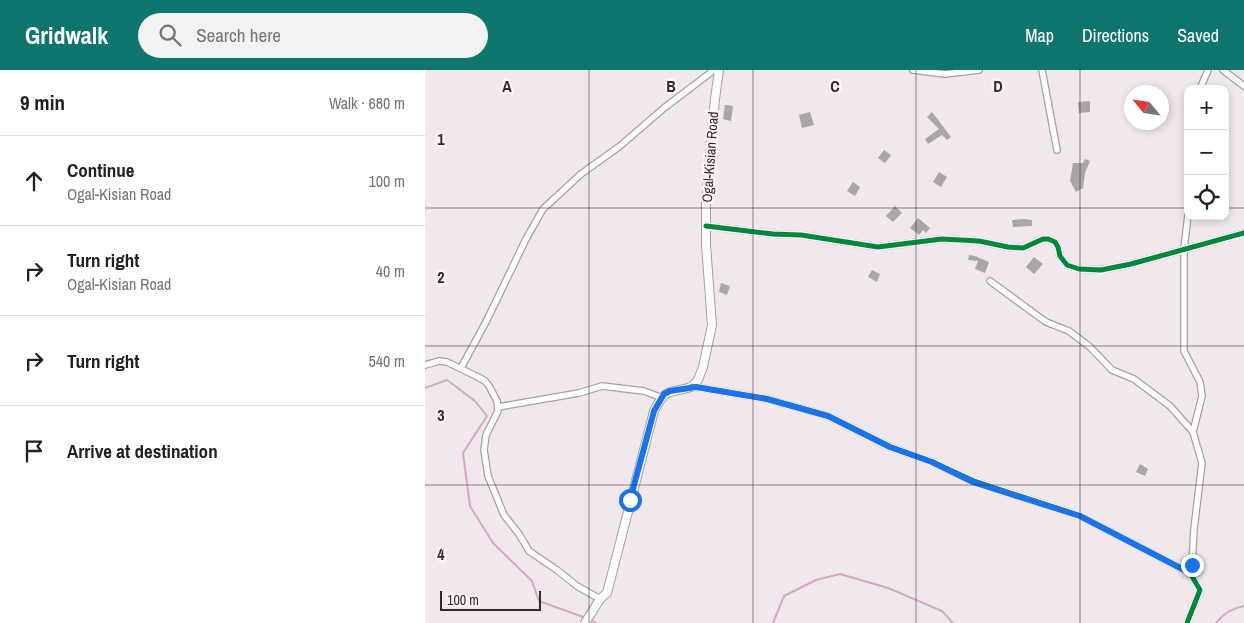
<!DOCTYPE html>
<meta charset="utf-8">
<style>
body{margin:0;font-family:"Archivo Narrow",sans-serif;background:#f2f2f2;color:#202124}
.controls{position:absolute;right:15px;top:15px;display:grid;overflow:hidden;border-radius:10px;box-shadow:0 2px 8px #0003}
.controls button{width:45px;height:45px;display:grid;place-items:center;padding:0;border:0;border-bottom:1px solid #e0e0e0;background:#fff;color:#202124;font:25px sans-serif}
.compass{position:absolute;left:699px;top:15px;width:45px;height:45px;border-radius:50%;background:#fff;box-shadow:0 2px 8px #0003;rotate:299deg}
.scale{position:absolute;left:15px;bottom:12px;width:101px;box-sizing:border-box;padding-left:5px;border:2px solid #2f2a2c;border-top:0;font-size:14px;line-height:18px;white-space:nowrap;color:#2f2a2c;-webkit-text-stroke:4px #fff3f8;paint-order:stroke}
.stop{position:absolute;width:15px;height:15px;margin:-11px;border:4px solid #1a73e8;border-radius:50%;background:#fff}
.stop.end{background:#1a73e8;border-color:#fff;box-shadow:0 1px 5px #0008}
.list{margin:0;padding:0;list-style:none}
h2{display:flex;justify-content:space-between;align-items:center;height:65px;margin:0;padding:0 20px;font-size:21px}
h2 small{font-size:16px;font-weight:400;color:#757577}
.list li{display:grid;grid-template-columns:32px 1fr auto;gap:15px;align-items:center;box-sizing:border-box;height:90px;padding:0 20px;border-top:1px solid #e0e0e0}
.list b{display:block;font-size:19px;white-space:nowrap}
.list p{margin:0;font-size:16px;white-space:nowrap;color:#757577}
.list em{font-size:16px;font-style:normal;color:#757577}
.icon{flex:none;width:28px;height:28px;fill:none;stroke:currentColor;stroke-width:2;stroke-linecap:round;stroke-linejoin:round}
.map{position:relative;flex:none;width:819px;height:553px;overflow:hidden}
header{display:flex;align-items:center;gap:30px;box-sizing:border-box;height:70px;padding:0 25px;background:#0f766e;color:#fff}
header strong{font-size:24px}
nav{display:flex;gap:28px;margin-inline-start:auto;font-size:18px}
.search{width:350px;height:45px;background:#f2f2f2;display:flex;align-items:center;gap:12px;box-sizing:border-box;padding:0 18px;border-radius:28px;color:#757577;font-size:19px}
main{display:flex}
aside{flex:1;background:#fff}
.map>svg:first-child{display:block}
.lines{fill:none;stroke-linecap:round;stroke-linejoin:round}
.stream{stroke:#d3acbf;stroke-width:2}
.building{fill:#a9a6a6}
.minor-casing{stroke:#a7a1a4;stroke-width:8}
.secondary-casing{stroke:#a7a1a4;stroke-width:10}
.minor{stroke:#fdfcfc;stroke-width:5.5}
.secondary{stroke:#fdfcfc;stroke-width:8}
.cycleway-casing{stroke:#fff3f8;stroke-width:8}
.cycleway{stroke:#00873e;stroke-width:5}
.route{stroke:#1a73e8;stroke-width:6}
.grid{fill:none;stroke:#2f2a2c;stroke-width:1;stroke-opacity:0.55}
.labels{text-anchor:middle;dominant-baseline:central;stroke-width:5;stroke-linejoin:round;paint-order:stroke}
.street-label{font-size:14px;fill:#2f2a2c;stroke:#fff3f8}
.grid-label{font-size:16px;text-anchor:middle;font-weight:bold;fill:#2f2a2c;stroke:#fff3f8;stroke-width:5;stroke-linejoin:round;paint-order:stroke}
</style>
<header>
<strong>Gridwalk</strong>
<div class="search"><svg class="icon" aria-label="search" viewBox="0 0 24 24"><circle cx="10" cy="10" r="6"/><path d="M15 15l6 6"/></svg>Search here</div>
<nav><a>Map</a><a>Directions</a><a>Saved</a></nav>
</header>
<main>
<aside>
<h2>9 min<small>Walk · 680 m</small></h2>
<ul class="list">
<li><svg class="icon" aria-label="ahead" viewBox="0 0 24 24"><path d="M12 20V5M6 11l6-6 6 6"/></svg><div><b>Continue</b><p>Ogal-Kisian Road</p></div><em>100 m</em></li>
<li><svg class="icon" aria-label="right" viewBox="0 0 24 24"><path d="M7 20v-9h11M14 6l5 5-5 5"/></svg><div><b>Turn right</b><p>Ogal-Kisian Road</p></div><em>40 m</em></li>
<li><svg class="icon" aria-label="right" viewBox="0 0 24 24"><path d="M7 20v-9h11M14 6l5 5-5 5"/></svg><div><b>Turn right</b></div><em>540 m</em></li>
<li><svg class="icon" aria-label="arrive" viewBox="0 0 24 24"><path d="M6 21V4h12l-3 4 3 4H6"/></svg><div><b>Arrive at destination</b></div></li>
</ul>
</aside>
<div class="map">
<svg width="819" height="553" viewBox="0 0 819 553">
<rect width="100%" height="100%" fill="#f0e8ec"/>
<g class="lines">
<g class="stream">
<path d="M0 318 22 310 50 331 62 346 38 383 45 436 68 473 107 511 114 531 161 548"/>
<path d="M166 550 171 553"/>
<path d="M348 553 359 526 391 510 415 504 463 518 517 541 528 553"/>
<path d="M791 553C798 544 808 538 819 536"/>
</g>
</g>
<g class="building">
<path d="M665 31V42L654 43 653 32Z"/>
<path d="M300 35 308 36 306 51 298 49Z"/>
<path d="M385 42 389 55 377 58 374 45Z"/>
<path d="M507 42 526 67 522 70 517 65 503 74 500 69 514 59 502 47Z"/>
<path d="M459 80 466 85 460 93 453 88Z"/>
<path d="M660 89 665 91 660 103 658 118 651 122 645 111 648 93H658Z"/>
<path d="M514 102 522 107 516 117 508 112Z"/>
<path d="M428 112 435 117 430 126 422 121Z"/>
<path d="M470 136 477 143 468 152 461 146Z"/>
<path d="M493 148 505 158 501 163 498 160 494 165 485 158Z"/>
<path d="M598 149 607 150V156L588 157 587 150Z"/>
<path d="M544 185 550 186 564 192 560 203 550 199 553 191 543 190Z"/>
<path d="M609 187 618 194 609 204 601 197Z"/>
<path d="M447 200 455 204 452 212 443 207Z"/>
<path d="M296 213 305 216 302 225 294 222Z"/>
<path d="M715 394 723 399 720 406 711 402Z"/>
</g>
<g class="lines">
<g class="minor-casing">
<g id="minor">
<path d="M488 0 520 4 554 0"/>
<path d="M617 0 632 80"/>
<path d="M798 0 819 16"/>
<path d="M775 19 783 0"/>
<path d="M763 145 759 179V281L775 312 777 326 768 362"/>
<path d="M281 156 348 164 376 165 453 177 517 169 554 171 583 177 598 178 618 169H623L630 172 633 177 635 186 642 195 654 199 676 200 706 194 819 163"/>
<path d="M565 211 621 252 644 261 665 277 687 300 709 309 745 336 768 362 777 393 769 459 767 495 765 503"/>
<path d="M0 295 14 291 22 292 53 307 60 311 64 316 72 331 73 341 61 365 59 380 63 406 79 445 94 464 104 481 132 500 152 516 175 529"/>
<path d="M36 298 62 250 101 169 118 139 156 104 195 76 239 38 289 0"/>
<path d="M266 317H271L342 329 403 346 465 377 507 392 549 411 655 446 765 503 775 520 762 553"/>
<path d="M73 337 154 323 177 316 219 321 237 328"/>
</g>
</g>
<g class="secondary-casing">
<path id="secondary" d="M160 553 175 529 182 523 229 341C241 317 244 324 266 317L273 310 278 297 287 255 281 175V130L290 29 294 0"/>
</g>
<use href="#minor" class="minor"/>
<use href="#secondary" class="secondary"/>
<g class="cycleway-casing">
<g id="cycleway">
<path d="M281 156 348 164 376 165 453 177 517 169 554 171 583 177 598 178 618 169H623L630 172 633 177 635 186 642 195 654 199 676 200 706 194 819 163"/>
<path d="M266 317H271L342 329 403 346 465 377 507 392 549 411 655 446 765 503 775 520 762 553"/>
</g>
</g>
<use href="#cycleway" class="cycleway"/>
</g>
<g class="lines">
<path class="route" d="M205 430 229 341 239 324 245 321 271 317 342 329 403 346 465 377 507 392 548 412 655 446 765 503 767 495"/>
</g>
<path class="grid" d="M164 0V553M328 0V553M491 0V553M655 0V553M0 138H763M800 138H819M0 276H819M0 415H819"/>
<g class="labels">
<g class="street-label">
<text transform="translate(285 87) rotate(-86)">Ogal-Kisian Road</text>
</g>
</g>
<g class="grid-label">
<text x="82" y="22">A</text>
<text x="246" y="22">B</text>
<text x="410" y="22">C</text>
<text x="573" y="22">D</text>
<text x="16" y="75">1</text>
<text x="16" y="213">2</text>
<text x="16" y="351">3</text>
<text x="16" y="490">4</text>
</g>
</svg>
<div class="controls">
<button>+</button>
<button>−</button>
<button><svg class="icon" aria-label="locate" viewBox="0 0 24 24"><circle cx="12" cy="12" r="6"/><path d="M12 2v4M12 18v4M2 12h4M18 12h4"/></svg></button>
</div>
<svg class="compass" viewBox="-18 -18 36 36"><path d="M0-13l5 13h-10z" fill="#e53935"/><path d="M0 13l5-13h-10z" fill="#757577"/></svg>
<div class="scale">100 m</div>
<div class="stop" style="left:205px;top:430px"></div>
<div class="stop end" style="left:767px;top:495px"></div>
</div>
</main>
